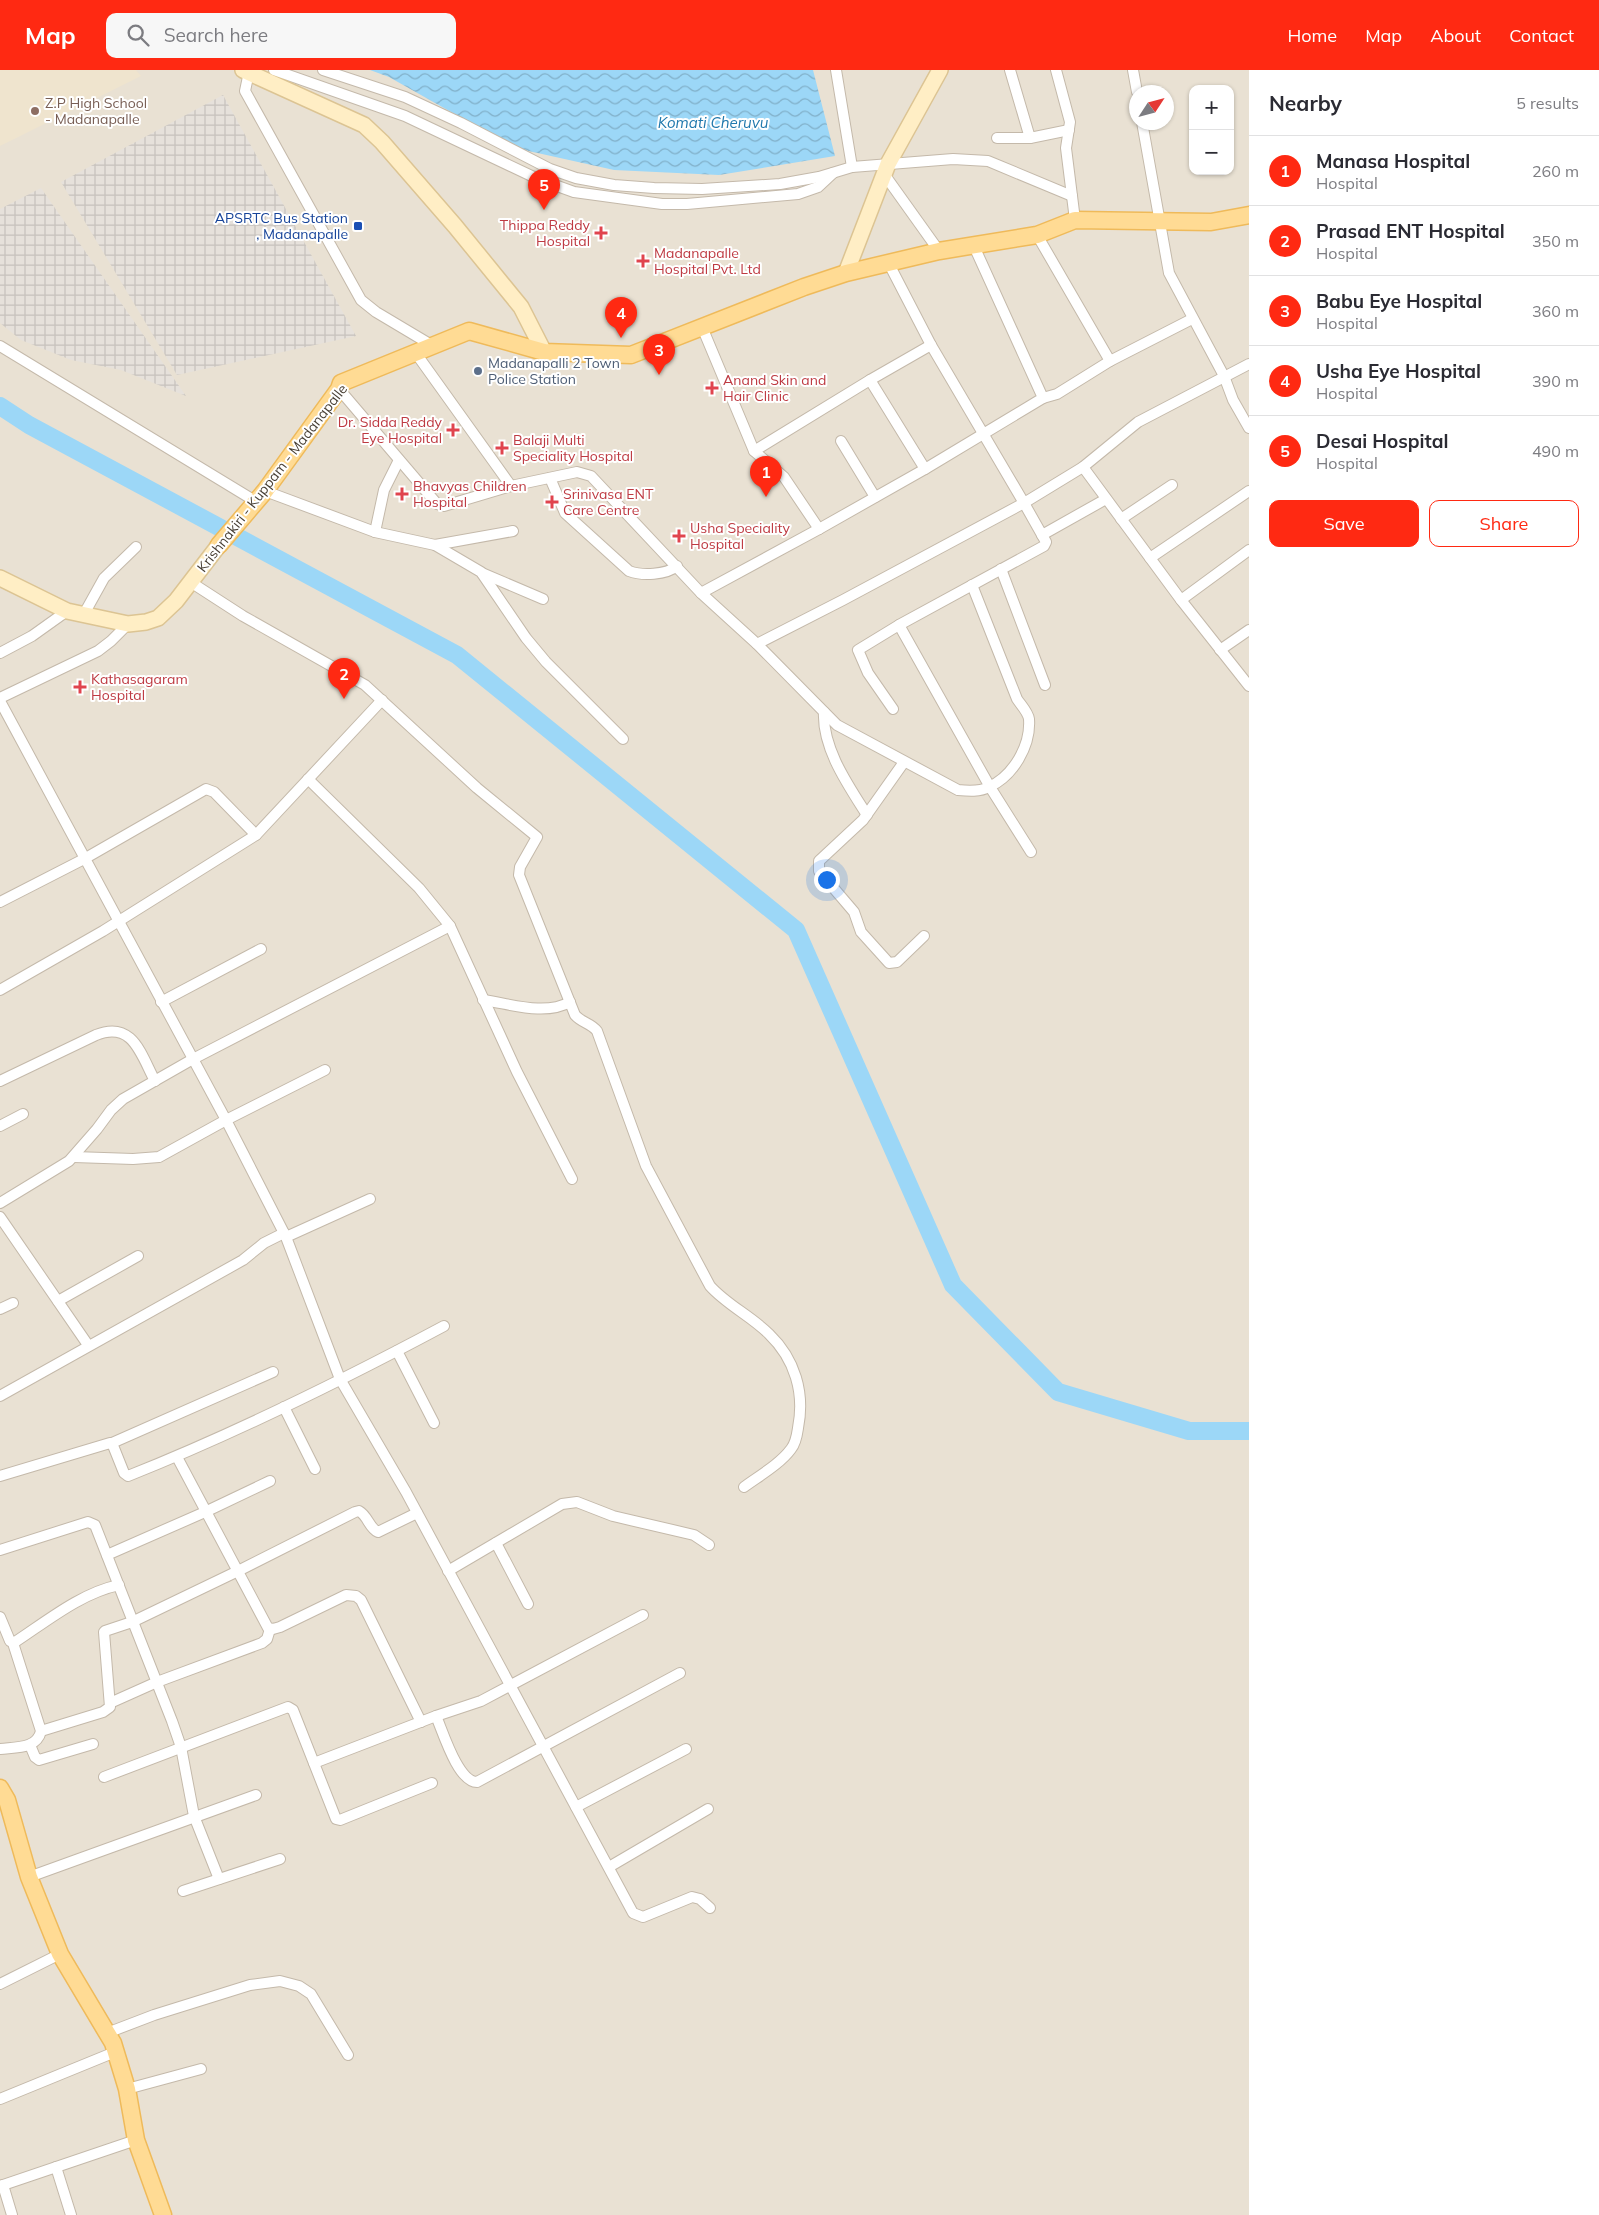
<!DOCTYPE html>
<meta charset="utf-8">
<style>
body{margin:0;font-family:Mulish,sans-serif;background:#f7f7f7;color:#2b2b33}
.controls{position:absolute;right:15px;top:15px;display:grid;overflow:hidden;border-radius:10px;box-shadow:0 1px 4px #0004}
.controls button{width:45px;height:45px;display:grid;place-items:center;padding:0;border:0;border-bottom:1px solid #e1e1e2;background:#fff;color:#2b2b33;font:25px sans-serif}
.compass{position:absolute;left:1129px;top:15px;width:45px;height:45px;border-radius:50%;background:#fff;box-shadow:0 1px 4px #0004;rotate:54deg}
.you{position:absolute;left:826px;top:809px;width:18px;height:18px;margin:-12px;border:4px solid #fff;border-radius:50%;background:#1a73e8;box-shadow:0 0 0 8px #1a73e833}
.badge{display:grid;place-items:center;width:32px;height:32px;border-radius:50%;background:#ff2912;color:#fff;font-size:16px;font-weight:700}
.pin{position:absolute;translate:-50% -41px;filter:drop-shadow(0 1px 2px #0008)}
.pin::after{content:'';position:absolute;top:26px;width:18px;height:15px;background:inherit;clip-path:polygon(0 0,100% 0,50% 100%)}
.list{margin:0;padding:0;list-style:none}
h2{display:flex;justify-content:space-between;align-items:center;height:65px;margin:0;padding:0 20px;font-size:21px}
h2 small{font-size:16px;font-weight:400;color:#7c7c81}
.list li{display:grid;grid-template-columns:32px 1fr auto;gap:15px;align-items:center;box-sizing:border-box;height:70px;padding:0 20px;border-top:1px solid #e1e1e2}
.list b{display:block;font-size:19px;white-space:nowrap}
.list p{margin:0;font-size:16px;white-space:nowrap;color:#7c7c81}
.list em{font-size:16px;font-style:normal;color:#7c7c81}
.actions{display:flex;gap:10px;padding:15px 20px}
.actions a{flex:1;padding:11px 0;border:1px solid #ff2912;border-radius:10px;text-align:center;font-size:18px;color:#ff2912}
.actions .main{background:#ff2912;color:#fff}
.icon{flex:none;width:28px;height:28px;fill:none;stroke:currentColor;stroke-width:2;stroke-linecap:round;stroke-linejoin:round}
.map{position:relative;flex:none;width:1249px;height:2145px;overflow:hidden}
header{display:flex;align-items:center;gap:30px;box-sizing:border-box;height:70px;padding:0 25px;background:#ff2912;color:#fff}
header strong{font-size:24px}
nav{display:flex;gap:28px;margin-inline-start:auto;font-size:18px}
.search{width:350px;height:45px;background:#f7f7f7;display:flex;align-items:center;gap:12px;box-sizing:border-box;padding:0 18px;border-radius:10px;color:#7c7c81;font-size:19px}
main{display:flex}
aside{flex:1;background:#fff}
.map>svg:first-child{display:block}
.residential{fill:#e9e1d3;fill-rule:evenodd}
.industrial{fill:url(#industrial-grid)}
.education{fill:#efe4ce}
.water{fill:url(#water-waves)}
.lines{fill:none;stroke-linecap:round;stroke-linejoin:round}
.river{stroke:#9cd7f7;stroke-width:18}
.street-casing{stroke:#c4b9aa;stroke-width:12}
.secondary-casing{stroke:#dcc493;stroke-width:18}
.primary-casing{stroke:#efba5a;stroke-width:19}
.street{stroke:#fff;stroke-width:10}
.secondary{stroke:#ffeec5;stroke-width:15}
.primary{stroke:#ffdb94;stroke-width:16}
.education-dot{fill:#8d6e63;stroke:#fff;stroke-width:2}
.transit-dot{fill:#1a4fb4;stroke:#fff;stroke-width:2}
.health-dot{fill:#e0444e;stroke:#fff;stroke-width:2}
.service-dot{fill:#5c6f8a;stroke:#fff;stroke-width:2}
.labels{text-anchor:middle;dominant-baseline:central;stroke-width:4;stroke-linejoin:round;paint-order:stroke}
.education-label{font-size:14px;fill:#785e54;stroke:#fff;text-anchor:start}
.transit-label{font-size:14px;fill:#164399;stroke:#fff;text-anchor:end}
.health-label{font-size:14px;fill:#be3a42;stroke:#fff;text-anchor:start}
.service-label{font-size:14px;fill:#4e5e75;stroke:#fff;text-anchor:start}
.street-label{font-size:14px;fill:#483f34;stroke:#fff}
.water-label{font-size:15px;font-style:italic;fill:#2179ad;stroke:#fff}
</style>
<header>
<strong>Map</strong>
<div class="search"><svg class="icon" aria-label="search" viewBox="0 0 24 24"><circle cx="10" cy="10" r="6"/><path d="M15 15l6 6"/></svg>Search here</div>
<nav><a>Home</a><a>Map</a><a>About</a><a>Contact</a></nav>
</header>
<main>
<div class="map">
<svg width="1249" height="2145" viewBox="0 0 1249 2145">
<defs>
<pattern id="industrial-grid" width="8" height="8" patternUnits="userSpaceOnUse" patternTransform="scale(1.25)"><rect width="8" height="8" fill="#e6e1db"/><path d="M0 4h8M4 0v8" fill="none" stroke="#c7c2bd"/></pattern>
<pattern id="water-waves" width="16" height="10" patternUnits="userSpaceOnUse" patternTransform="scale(1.25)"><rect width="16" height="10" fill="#9cd7f7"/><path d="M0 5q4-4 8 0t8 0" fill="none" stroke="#81b0c9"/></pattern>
</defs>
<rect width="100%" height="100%" fill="#f4efe6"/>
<path class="residential" d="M0 0H1249V2145H0ZM1193 19H1230V101H1193ZM1136 22H1166V52H1136Z"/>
<g class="industrial">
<path d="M223 25 356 266 177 305 61 112Z"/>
<path d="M41 118 186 326 121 300 71 290 21 270 0 253V139Z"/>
</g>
<path class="education" d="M0 0H136L141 6 0 76Z"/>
<path class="water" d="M370 0H813L835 86 719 105 614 100 515 78 389 7Z"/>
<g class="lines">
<path class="river" d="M0 336 29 355 457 585 796 860 953 1215 1058 1322 1189 1361H1249"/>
<g class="street-casing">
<g id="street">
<path d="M274 0 405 46 538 109 574 122 662 134H687L798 124 818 117 833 103"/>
<path d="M323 0 405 27 461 53 550 99 576 108 614 115 654 118 702 119 780 114 819 107 852 97 953 89 988 91 1072 126"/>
<path d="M836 0 852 97"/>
<path d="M1010 0 1030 68 1069 60"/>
<path d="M1056 0 1070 52 1066 78 1075 150"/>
<path d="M1133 0 1137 22"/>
<path d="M249 2 245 21 361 230 376 242 433 276"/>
<path d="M1142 52 1169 203 1224 306 1233 330 1249 358"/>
<path d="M997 68H1030"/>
<path d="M884 104 939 181"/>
<path d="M1037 165 1110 291"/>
<path d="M889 194 931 275 1024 433 1083 397 1181 530 1249 616"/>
<path d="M702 257 754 381 784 407 819 459"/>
<path d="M0 276 255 431"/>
<path d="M415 282 511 416"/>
<path d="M870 310 931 275"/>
<path d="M339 319 437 434 444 436 511 416 577 402 591 406 701 523 757 574 837 655 958 720C968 721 980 722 989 717 1013 706 1031 676 1029 649 1028 642 1021 635 1017 629L972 515"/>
<path d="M1043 328 1057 324 1110 291 1192 249"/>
<path d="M841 371 875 427"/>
<path d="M754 381 870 310 925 399 1043 328 973 174"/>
<path d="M1083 397 1138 352 1249 294"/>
<path d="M550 408 565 443 629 501C642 506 666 505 677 496"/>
<path d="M265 421 375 462 435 475 481 502 526 568 546 592 623 669"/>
<path d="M1121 449 1172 415"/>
<path d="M375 462 384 420 399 390"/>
<path d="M1042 465 1106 429"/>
<path d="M435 475 513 461"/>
<path d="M1150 488 1249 421"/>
<path d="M1001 499 1045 615"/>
<path d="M482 503 543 529"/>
<path d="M192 513 243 546 365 615 477 718 537 767 520 797 519 805 575 945C582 953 591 953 597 961L646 1096 710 1216C727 1235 751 1246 769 1264 795 1289 805 1323 798 1358 797 1365 796 1373 791 1379 780 1394 759 1406 744 1417"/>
<path d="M701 523 819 459 925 399"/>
<path d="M1181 530 1249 480"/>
<path d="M84 544 104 508 136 477"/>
<path d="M899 555 990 717 1031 782"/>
<path d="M757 574 843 530 1024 433 1046 472 1044 476 899 555 858 580 868 603 893 639"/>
<path d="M1220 580 1249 560"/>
<path d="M0 583 32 566 67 541"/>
<path d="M0 628 98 581 111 571 128 554"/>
<path d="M0 631 226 1050 286 1167 340 1309 406 1422 633 1843 643 1847 692 1827 700 1829 710 1838"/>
<path d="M824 642C822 678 848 715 867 745"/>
<path d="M904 692 863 750 819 791V801L854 842 861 862 889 893 897 892 924 866"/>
<path d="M308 709 419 818 450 856 517 1002 572 1109"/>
<path d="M0 832 84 789 206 719 214 722 256 765"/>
<path d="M0 920 103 861 256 765 382 630"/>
<path d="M483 930C511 934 545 946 570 932"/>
<path d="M161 932 261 879"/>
<path d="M0 1011 96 965C133 950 141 985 155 1011"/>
<path d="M0 1056 23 1044"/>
<path d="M74 1087 133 1089 159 1087 226 1050 325 1000"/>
<path d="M0 1133 69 1091 97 1059 111 1040 123 1029 193 989 450 856"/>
<path d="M0 1147 88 1275"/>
<path d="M286 1167 370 1129"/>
<path d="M58 1231 138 1186"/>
<path d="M0 1239 13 1233"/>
<path d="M397 1281 434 1353"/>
<path d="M0 1326 243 1190 264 1173 284 1163"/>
<path d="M284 1337 315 1399"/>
<path d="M112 1373 273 1302"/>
<path d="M177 1387 268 1558 273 1559 280 1557 346 1525 356 1526 361 1530 421 1652"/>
<path d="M0 1406 110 1373H112L124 1403 128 1406C236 1363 341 1311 444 1256"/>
<path d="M496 1473 528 1534"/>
<path d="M0 1480 88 1452 95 1455 172 1651 181 1677 194 1746 219 1809"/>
<path d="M107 1485 205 1442 270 1411"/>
<path d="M448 1501 562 1434 577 1432 613 1446 694 1465 709 1475"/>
<path d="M0 1547 10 1571 15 1572C47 1551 81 1523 119 1515"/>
<path d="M110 1633 157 1612 262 1573 267 1569 270 1559"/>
<path d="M436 1646C443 1662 458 1712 477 1712L680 1603"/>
<path d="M41 1661 103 1642 110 1637 104 1562 105 1561 132 1552 238 1501 355 1442 359 1441C368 1446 369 1458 378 1462L417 1443"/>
<path d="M30 1675 35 1687 39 1690 93 1674"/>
<path d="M0 1679C16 1677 37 1679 41 1661L13 1573"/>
<path d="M314 1693 436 1646 481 1631 643 1545"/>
<path d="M104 1707 288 1637 293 1640 336 1749 340 1750 432 1713"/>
<path d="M576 1737 686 1679"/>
<path d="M609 1797 708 1739"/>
<path d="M29 1807 256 1725"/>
<path d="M183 1821 280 1789"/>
<path d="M0 1914 60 1884"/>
<path d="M107 1963 154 1945 250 1915 280 1911 299 1916 311 1924 348 1985"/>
<path d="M127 2019 201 1999"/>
<path d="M0 2029 115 1982"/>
<path d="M56 2097 71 2145"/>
<path d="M3 2115 12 2145"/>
<path d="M0 2116 136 2070"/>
</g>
</g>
<g class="secondary-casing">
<g id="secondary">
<path d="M243 0 364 55 382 72 455 156 521 237 544 282"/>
<path d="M846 203 888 94 940 0"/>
<path d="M0 508 67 541 128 554 146 552 158 548 176 531 219 475"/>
</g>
</g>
<g class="primary-casing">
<g id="primary">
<path d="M219 475 265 421 339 319 341 313 469 261 544 282 631 285 804 217 846 203 939 181 1037 165 1075 150 1211 152 1249 145"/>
<path d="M0 1718 7 1730 29 1807 60 1884 113 1973 127 2019 136 2070 163 2145"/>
</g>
</g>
<use href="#street" class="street"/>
<use href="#secondary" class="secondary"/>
<use href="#primary" class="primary"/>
</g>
<circle class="education-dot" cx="35" cy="41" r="5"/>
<rect class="transit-dot" x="353" y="151" width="10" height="10" rx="2.5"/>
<g class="health-dot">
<path d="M598.5 155.5h5v5h5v5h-5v5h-5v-5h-5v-5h5z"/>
<path d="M640.5 183.5h5v5h5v5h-5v5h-5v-5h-5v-5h5z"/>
<path d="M709.5 310.5h5v5h5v5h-5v5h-5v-5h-5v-5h5z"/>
<path d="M450.5 352.5h5v5h5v5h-5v5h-5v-5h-5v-5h5z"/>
<path d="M499.5 370.5h5v5h5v5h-5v5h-5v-5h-5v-5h5z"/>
<path d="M399.5 416.5h5v5h5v5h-5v5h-5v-5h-5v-5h5z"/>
<path d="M549.5 424.5h5v5h5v5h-5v5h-5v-5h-5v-5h5z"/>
<path d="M676.5 458.5h5v5h5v5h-5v5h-5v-5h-5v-5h5z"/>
<path d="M77.5 609.5h5v5h5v5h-5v5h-5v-5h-5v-5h5z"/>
</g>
<circle class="service-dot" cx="478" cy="301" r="5"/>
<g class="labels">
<g class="education-label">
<text x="45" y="33">Z.P High School<tspan x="45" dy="16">- Madanapalle</tspan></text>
</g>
<g class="transit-label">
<text x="348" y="148">APSRTC Bus Station<tspan x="348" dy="16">, Madanapalle</tspan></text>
</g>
<g class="health-label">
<text x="590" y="155" text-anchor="end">Thippa Reddy<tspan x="590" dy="16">Hospital</tspan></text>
<text x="654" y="183">Madanapalle<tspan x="654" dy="16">Hospital Pvt. Ltd</tspan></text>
<text x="723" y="310">Anand Skin and<tspan x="723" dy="16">Hair Clinic</tspan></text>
<text x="442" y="352" text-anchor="end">Dr. Sidda Reddy<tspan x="442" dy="16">Eye Hospital</tspan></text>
<text x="513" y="370">Balaji Multi<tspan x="513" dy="16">Speciality Hospital</tspan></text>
<text x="413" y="416">Bhavyas Children<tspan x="413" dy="16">Hospital</tspan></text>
<text x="563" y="424">Srinivasa ENT<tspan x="563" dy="16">Care Centre</tspan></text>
<text x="690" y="458">Usha Speciality<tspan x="690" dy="16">Hospital</tspan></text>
<text x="91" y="609">Kathasagaram<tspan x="91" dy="16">Hospital</tspan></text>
</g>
<g class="service-label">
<text x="488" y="293">Madanapalli 2 Town<tspan x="488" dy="16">Police Station</tspan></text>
</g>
<g class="street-label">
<text transform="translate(272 408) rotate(-52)">Krishnakiri - Kuppam - Madanapalle</text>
</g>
<g class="water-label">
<text x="713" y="52">Komati Cheruvu</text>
</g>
</g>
</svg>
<div class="controls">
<button>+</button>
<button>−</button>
</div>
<svg class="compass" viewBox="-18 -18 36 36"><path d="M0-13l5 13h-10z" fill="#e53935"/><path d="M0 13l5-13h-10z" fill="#7c7c81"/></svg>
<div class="you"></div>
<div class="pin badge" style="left:766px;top:427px">1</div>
<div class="pin badge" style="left:344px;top:629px">2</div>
<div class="pin badge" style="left:659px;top:305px">3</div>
<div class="pin badge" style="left:621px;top:268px">4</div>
<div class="pin badge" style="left:544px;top:140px">5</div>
</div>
<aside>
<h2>Nearby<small>5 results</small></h2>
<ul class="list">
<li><span class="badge">1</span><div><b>Manasa Hospital</b><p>Hospital</p></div><em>260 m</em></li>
<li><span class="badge">2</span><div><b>Prasad ENT Hospital</b><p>Hospital</p></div><em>350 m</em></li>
<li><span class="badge">3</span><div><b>Babu Eye Hospital</b><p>Hospital</p></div><em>360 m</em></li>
<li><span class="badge">4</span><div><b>Usha Eye Hospital</b><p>Hospital</p></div><em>390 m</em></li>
<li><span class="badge">5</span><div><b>Desai Hospital</b><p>Hospital</p></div><em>490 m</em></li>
</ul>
<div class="actions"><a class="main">Save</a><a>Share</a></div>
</aside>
</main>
